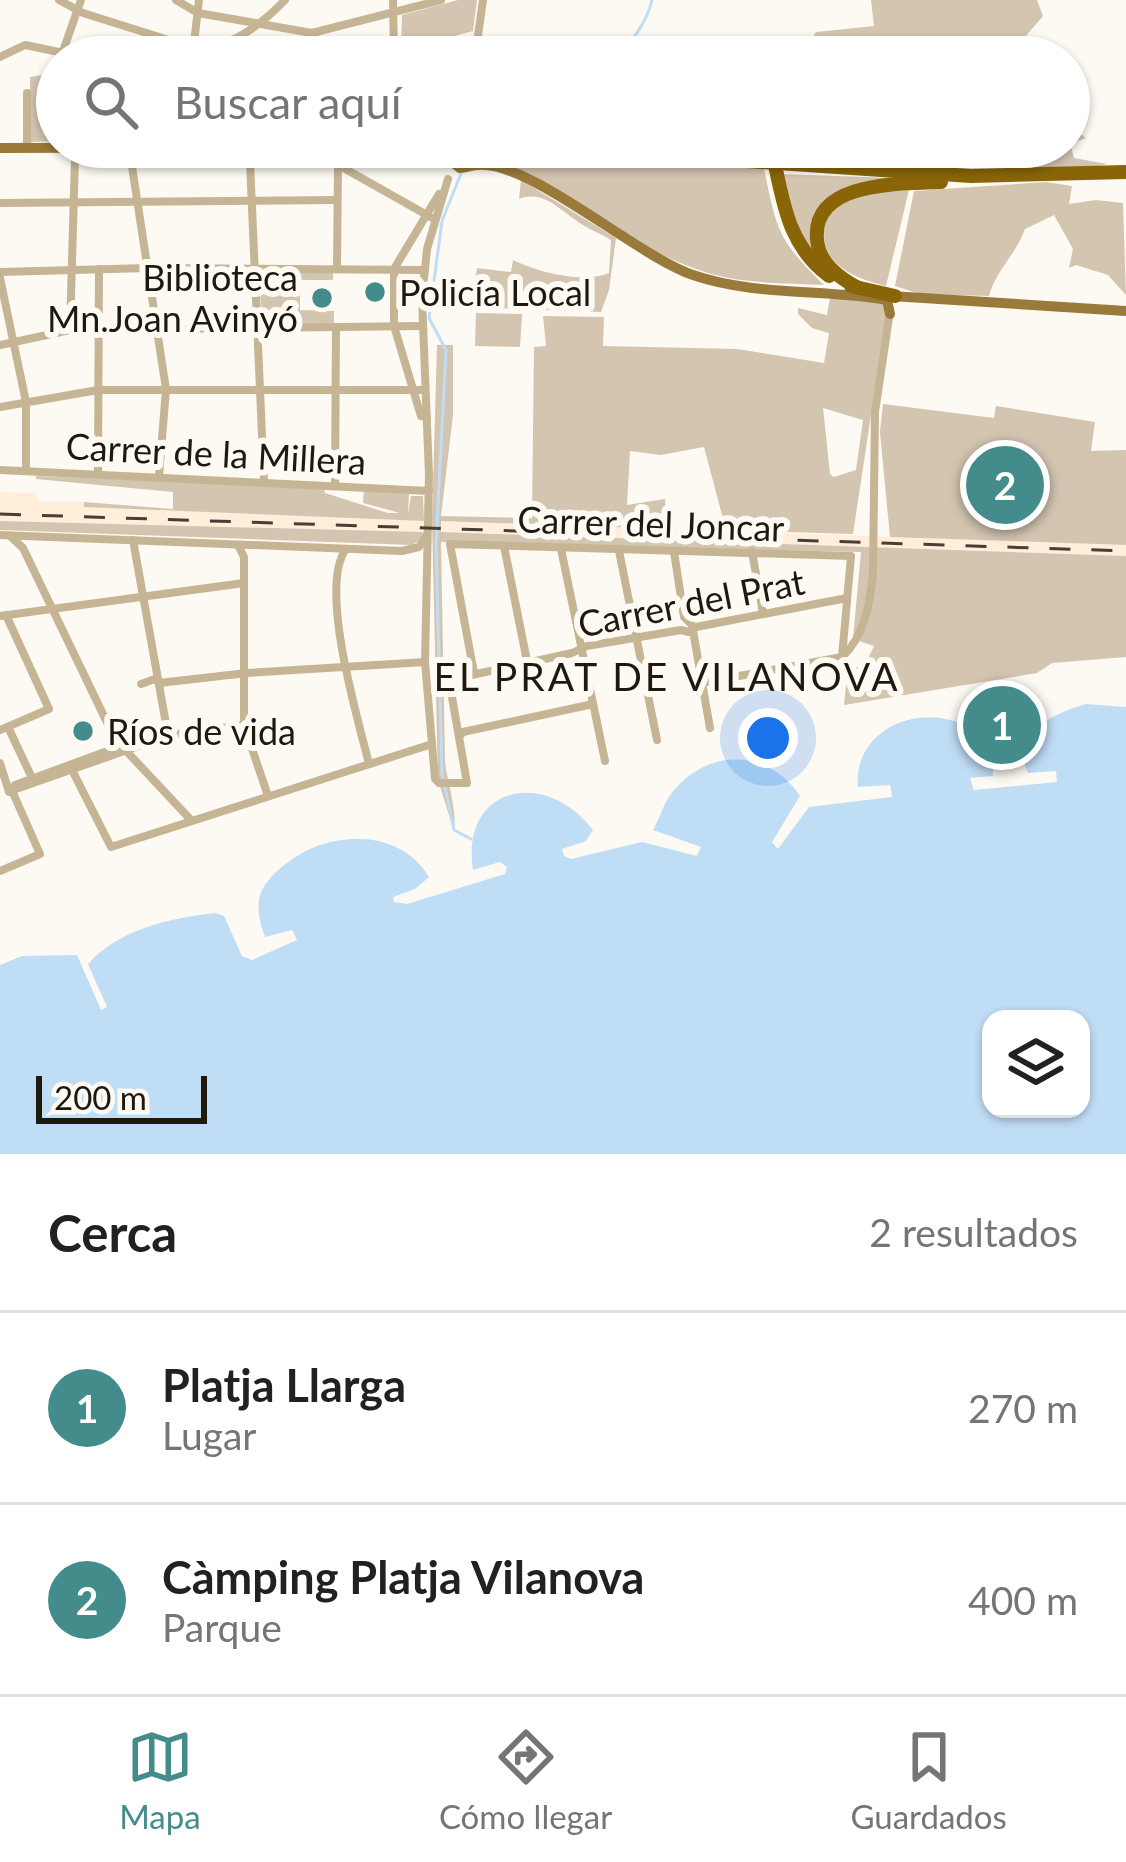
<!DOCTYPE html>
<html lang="es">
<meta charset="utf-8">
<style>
body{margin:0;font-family:Lato,sans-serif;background:#f6f6f6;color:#202124}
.controls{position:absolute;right:36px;bottom:36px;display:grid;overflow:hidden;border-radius:24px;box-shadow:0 3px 9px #0004}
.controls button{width:108px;height:108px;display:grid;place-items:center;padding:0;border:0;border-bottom:3px solid #e0e0e0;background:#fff;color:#202124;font:60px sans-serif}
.scale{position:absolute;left:36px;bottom:30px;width:171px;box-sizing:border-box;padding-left:12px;border:6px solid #1f180e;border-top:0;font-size:33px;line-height:42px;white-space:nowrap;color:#1f180e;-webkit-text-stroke:9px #fdf9f3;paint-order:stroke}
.you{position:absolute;left:768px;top:738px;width:42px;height:42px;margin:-30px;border:9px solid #fff;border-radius:50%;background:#1a73e8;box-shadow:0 0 0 18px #1a73e833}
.badge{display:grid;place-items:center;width:78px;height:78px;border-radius:50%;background:#448c8c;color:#fff;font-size:39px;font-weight:700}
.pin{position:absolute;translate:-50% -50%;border:6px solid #fff;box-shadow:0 3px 12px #0006}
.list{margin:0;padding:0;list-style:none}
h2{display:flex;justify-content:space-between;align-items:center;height:156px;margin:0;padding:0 48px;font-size:51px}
h2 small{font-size:39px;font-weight:400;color:#757577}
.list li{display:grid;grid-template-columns:78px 1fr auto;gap:36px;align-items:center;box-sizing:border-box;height:192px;padding:0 48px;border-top:3px solid #e0e0e0}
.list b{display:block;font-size:45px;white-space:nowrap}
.list p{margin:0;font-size:39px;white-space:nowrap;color:#757577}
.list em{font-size:39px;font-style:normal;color:#757577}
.icon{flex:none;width:66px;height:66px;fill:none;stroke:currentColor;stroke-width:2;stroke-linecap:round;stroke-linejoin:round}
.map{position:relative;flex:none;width:1126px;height:1154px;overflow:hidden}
.search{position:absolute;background:#fff;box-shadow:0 3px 9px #0004;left:36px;right:36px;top:36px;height:132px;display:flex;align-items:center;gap:30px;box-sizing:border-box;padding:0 42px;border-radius:66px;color:#757577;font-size:45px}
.sheet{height:540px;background:#fff}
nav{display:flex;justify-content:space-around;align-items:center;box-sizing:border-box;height:168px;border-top:3px solid #e0e0e0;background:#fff;font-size:33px;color:#757577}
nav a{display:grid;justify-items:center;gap:6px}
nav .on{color:#448c8c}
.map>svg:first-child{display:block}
.built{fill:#ffefda}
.green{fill:#d4c5b1;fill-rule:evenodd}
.water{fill:#c0ddf6;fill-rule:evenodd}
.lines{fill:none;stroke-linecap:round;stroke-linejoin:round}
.stream{stroke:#c0ddf6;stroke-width:3}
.minor{stroke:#c6b595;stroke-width:8}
.major{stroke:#997a3b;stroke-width:10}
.highway{stroke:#896508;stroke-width:14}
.rail{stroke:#463f36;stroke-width:3;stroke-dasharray:21 21;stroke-linecap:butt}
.poi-dot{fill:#448c8c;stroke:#fdf9f3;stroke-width:4.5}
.labels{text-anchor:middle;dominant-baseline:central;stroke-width:12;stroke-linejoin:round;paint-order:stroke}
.poi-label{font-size:36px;fill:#1f180e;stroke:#fdf9f3;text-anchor:start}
.street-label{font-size:36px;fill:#1f180e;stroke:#fdf9f3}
.neighbourhood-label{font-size:39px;letter-spacing:3px;fill:#1f180e;stroke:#fdf9f3}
</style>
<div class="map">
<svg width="1126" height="1154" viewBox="0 0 1126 1154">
<rect width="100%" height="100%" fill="#fdf9f3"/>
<g class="built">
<path d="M0 492 35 493 41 502H84V506L424 521 423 532 0 521Z"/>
<path d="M440 521 1126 545V556L441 532Z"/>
</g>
<g class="green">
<path d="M458 0H477L473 31 401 50 402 15Z"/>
<path d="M871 0H1037L1043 16 1008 57H719L776 41 791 51 805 50 816 32 874 26Z"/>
<path d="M57 69V141L30 142V77L55 73Z"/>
<path d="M1076 130 1086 138 1070 144 1074 158 1107 164 1089 168H969L670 147H964L965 153 993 147H1069V131Z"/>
<path d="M504 153 764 169C777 231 778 240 824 285 787 283 747 284 711 274 646 255 572 201 512 166L489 160Z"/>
<path d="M781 174 891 178C865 186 814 191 812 226 812 237 818 253 821 264L799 232Z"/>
<path d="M521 180 616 238 609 290 601 312 472 307 477 268 511 272 513 260C537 272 584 284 609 273L611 240C602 234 592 231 583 225 562 213 545 189 519 199Z"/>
<path d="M1046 182 1072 186 1069 204 1096 200 1123 203 1126 295 1108 275 1076 265 1069 268 1073 249 1054 215 1025 229C1015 256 996 270 989 296L920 294 895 286 914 191Z"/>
<path d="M909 190 886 286C859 279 825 268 824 235 824 221 831 210 842 203 861 191 887 191 909 190Z"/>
<path d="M333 272V280H300V310L334 311V324H262L259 273Z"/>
<path d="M830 298 888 303 853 534 726 530 704 447 661 455 630 451 627 505 665 499 667 529 441 521V532L1126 556V657L1052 663 1037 673 844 705 848 665 863 669 874 646 853 639 861 552 441 542 445 763C448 784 457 811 454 831L438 780 432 519 437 345H453V415L441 516 532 518 534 347 546 346 543 316 604 317 603 346 737 349 824 363 829 333 812 328 798 314V308L827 315ZM823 408 863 420 856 470 834 477 830 474Z"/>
<path d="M476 313 522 314 520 347 475 346Z"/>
<path d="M883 404 994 418 996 406 1095 422 1091 451 1126 450V545L890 537 880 432Z"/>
<path d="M36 476 324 487 325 493 388 513H400L363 503 364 490 409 494 408 514 411 496H423L424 521 84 507V502L173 509V492L36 479Z"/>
<path d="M0 521 423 532 420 540 412 545 0 530Z"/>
</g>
<path class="water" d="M1086 704 1126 707V1154H0V965L22 956 77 955 101 1010 107 1007 88 964C119 929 171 918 215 913L224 916 242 956 252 960 297 940 292 930 265 937C261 927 257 911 259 900 261 885 276 871 287 863 329 830 399 827 429 877L415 889 393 897 394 902 407 904 505 874 507 867 500 862 473 870C460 785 546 768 593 830L586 841 562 849 564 856 571 859 642 842 697 856 701 847 653 830C661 816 664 800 676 788 712 747 771 751 800 796L772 842 778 849 809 807 892 797 890 785 858 787C853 733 912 704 960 723 969 726 978 732 986 737L993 758V776L970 778 974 790 1057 782 1056 771 1028 773C1010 733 1054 713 1086 704ZM991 1019H1081V1109H991Z"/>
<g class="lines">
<g class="stream">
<path d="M572 57H607"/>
<path d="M613 57C632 45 647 21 652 0"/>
<path d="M465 162 470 147"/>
<path d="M462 171 442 221 429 318 446 350 436 544 442 774 454 830 471 839"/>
</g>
<g class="minor">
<path d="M59 0 83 13 191 47"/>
<path d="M176 0 198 13 312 33 441 0"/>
<path d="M393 0 394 57"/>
<path d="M194 43 199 0"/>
<path d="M199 48C232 47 263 23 285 0"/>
<path d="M63 51 81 0"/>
<path d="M0 57 25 45 83 57"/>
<path d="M475 57 483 0"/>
<path d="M27 144V93"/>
<path d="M75 160 333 162 434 219"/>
<path d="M131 160 166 389 159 476"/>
<path d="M250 162 264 481"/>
<path d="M448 179 427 249 422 298 429 475 425 662 435 779 439 783H467L449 680 572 653 587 646 681 630 689 632 696 627 847 598"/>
<path d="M0 203 337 200"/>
<path d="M337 269 338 163"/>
<path d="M0 272 148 268 425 270"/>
<path d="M0 278 26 402V471"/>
<path d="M70 330 75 158"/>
<path d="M0 345 70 330 422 326"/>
<path d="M0 407 98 390H425"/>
<path d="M427 417 421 416 394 326V269L439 194"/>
<path d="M0 470 429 491"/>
<path d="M98 473 99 269"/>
<path d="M335 485 336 327"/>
<path d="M0 535 402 551 419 547 427 534"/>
<path d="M10 536 23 548 115 739 191 820"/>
<path d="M133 540 168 735"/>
<path d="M238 545 244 557V725L268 796"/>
<path d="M504 546 527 661"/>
<path d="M346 549C318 587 358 719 369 764"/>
<path d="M561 549 605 761"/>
<path d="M619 551 657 740"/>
<path d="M674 552 684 617 692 625 710 728"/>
<path d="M752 552 763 613"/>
<path d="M0 616 244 583"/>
<path d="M474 673 450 544 851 556 842 657"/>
<path d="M701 683 842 657C865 636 870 603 873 573L875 412 889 318"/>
<path d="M141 684 155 679 159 683 247 673 425 662"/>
<path d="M8 727 33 780"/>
<path d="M0 730 49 709 6 615"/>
<path d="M459 737 463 732 593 704"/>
<path d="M0 763 9 792"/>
<path d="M72 770 111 847 432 744"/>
<path d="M15 785 159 732 168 735 244 725"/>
<path d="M16 789 167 736"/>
<path d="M0 871 40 854 13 793"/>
</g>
<g class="major">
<path d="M418 147 444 155 460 168C466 168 472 165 478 165 529 160 637 256 693 275 754 296 823 289 887 300L890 314"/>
<path d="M0 148 372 147"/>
<path d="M891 296 1126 311"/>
</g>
<g class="highway">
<path d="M537 147 971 176 1126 172"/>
<path d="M771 147C783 197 785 243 829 276"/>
<path d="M485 154 499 147"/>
<path d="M851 286 895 296"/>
<path d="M858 288C838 277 819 263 817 239 812 180 903 184 941 182"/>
</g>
<path class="rail" d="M0 514 1126 551"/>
</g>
<g class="poi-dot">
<circle cx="375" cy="292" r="12"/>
<circle cx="322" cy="298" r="12"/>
<circle cx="83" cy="731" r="12"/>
</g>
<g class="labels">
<g class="poi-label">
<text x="298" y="277" text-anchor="end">Biblioteca<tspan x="298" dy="41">Mn.Joan Avinyó</tspan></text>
<text x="399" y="292">Policía Local</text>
<text x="107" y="731">Ríos de vida</text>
</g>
<g class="street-label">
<text transform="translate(216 453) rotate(3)">Carrer de la Millera</text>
<text transform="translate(651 523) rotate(2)">Carrer del Joncar</text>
<text transform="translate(691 602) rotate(-11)">Carrer del Prat</text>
</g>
<g class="neighbourhood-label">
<text x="667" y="676">EL PRAT DE VILANOVA</text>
</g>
</g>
</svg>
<div class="controls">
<button><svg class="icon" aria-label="layers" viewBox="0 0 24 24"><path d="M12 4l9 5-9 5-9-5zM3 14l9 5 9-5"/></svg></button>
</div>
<div class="scale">200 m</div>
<div class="you"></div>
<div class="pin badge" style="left:1002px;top:725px">1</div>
<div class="pin badge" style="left:1005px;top:485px">2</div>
<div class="search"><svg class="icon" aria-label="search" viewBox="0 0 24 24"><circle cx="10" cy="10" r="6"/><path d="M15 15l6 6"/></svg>Buscar aquí</div>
</div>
<section class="sheet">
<h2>Cerca<small>2 resultados</small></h2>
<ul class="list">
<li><span class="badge">1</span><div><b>Platja Llarga</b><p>Lugar</p></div><em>270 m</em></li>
<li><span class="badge">2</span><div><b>Càmping Platja Vilanova</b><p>Parque</p></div><em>400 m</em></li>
</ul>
</section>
<nav>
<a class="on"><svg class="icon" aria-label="map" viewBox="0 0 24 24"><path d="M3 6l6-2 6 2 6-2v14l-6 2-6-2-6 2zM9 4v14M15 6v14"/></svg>Mapa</a>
<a><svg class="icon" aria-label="directions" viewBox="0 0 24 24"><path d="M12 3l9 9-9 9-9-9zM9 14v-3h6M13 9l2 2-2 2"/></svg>Cómo llegar</a>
<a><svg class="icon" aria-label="saved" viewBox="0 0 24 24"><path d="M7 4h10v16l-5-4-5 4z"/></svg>Guardados</a>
</nav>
